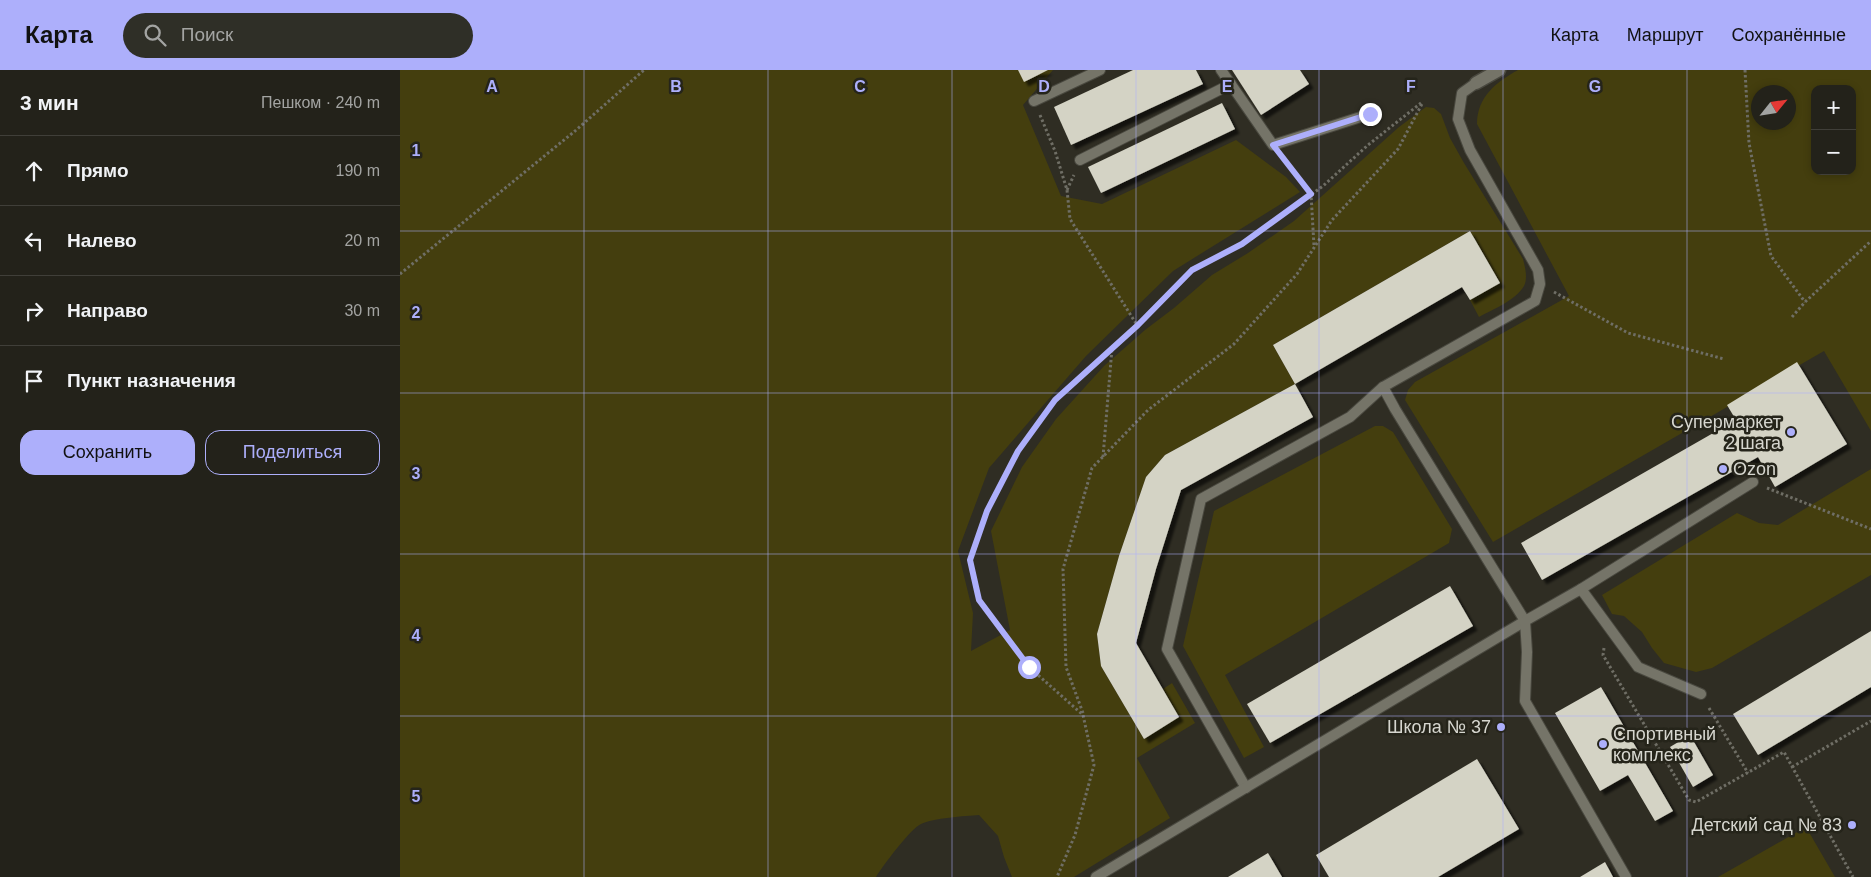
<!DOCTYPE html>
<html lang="ru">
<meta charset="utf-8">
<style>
body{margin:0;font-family:Helvetica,sans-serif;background:#2f2f27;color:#f1f3f6}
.controls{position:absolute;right:15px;top:15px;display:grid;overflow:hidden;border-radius:10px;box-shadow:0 2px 8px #0003}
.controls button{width:45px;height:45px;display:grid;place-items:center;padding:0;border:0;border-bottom:1px solid #403f39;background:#23221a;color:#f1f3f6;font:25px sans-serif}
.compass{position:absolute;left:1351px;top:15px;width:45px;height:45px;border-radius:50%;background:#23221a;box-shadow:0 2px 8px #0003;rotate:60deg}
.stop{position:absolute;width:15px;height:15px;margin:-11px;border:4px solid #adaffb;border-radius:50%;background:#fff}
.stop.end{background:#adaffb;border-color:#fff;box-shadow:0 1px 5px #0008}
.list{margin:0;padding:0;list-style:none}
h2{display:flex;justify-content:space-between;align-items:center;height:65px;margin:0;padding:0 20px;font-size:21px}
h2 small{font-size:16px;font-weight:400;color:#a3a4a2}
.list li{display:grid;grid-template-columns:32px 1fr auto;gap:15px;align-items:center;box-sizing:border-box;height:70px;padding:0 20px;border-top:1px solid #403f39}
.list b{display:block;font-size:19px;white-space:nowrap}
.list em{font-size:16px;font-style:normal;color:#a3a4a2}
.actions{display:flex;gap:10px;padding:15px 20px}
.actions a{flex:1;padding:11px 0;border:1px solid #adaffb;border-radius:15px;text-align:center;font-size:18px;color:#adaffb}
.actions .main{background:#adaffb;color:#111}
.icon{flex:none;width:28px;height:28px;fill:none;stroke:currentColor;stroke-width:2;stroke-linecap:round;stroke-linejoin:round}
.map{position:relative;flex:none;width:1471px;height:807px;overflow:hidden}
header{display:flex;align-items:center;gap:30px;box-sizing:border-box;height:70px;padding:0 25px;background:#adaffb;color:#111}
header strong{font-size:24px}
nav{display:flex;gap:28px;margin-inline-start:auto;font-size:18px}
.search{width:350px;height:45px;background:#2f2f27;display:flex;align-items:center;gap:12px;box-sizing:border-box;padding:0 18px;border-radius:28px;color:#a3a4a2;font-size:19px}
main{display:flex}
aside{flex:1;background:#23221a}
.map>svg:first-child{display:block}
.green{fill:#443e0e;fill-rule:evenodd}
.building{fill:#d4d3c5;filter:url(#shadow)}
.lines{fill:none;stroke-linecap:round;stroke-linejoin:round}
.lane-casing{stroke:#49483f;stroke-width:12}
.street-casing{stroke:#49483f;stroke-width:15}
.path{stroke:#6f6e65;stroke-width:3;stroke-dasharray:2.5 2.5;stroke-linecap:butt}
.lane{stroke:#757468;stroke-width:10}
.street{stroke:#757468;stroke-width:12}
.route{stroke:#adaffb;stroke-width:6}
.grid{fill:none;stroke:#adaffb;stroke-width:1;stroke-opacity:0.55}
.poi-dot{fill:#adaffb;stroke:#25241a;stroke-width:2}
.labels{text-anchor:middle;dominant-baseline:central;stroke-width:5;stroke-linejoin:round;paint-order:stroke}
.poi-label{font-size:18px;fill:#d6d6cf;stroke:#25241a;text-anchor:end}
.grid-label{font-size:16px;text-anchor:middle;font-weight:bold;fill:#adaffb;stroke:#25241a;stroke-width:5;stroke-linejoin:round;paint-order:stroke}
</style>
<header>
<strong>Карта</strong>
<div class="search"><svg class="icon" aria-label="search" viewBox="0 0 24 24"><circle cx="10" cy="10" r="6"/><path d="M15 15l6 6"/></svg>Поиск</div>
<nav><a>Карта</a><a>Маршрут</a><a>Сохранённые</a></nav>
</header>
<main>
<aside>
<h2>3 мин<small>Пешком · 240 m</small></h2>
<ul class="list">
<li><svg class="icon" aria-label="ahead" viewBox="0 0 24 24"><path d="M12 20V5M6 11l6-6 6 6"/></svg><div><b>Прямо</b></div><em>190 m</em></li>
<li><svg class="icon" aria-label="left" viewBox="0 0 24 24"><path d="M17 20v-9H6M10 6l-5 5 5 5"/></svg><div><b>Налево</b></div><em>20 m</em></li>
<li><svg class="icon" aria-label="right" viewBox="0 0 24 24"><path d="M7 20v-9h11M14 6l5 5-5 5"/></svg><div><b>Направо</b></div><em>30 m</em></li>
<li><svg class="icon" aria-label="arrive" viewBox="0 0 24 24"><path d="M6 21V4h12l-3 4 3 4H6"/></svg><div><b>Пункт назначения</b></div></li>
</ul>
<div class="actions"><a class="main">Сохранить</a><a>Поделиться</a></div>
</aside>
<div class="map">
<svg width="1471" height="807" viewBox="0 0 1471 807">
<defs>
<filter id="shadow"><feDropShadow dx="4.5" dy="4.5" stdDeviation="1" flood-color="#0009"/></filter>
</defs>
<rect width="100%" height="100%" fill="#2f2d23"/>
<g class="green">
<path d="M0 0H653L623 35 661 126 702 134 836 70 886 107 900 122 773 201 686 286 589 398 558 481 573 543 571 581 610 560 591 461 622 397 656 349 704 296 745 260 774 238 812 205 848 183 894 151 999 57 1026 37 1034 38 1041 44 1050 68 1064 93 1123 189C1125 197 1128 208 1124 216 1115 231 1093 239 1079 247L1070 230 1100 213 1070 161 873 275 895 314 765 385 746 407 719 486 697 564 701 596 744 669 779 647 763 619 772 613 795 653 737 688 770 748 674 807H612L604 787 598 766 579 745C565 746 533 748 521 754 511 758 482 797 476 807H0Z"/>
<path d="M1118 0H1471V361L1424 281 1093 472 1005 330 1008 320 1015 312 1169 226 1077 54C1077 27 1096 12 1118 0ZM1415 19H1452V101H1415ZM1358 22H1388V52H1358Z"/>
<path d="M975 356H983L993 362 1052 459 1049 473 825 605 864 677 844 688 783 576 814 441Z"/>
<path d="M1471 399V505L1312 598 1296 602 1264 593 1252 578 1242 562 1224 546 1212 544 1202 525 1337 443 1359 453 1378 455Z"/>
<path d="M1406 757 1435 807H1318Z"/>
</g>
<g class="building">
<path d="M618 0H648L624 12Z"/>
<path d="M733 0H796L803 14 671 75 654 37Z"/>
<path d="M832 0H900L909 14 861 45Z"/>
<path d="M822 33 835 59 701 123 688 97Z"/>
<path d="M1070 161 1100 213 1070 230 1062 217 895 314 873 275Z"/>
<path d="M1397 292 1447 374 1375 417 1358 387 1142 510 1121 473 1336 350 1327 335Z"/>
<path d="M895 314 913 347 781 420 756 499 736 573 779 647 744 669 701 596 697 564 719 486 746 407 765 385Z"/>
<path d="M1050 516 1073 556 870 673 847 634Z"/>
<path d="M1471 561V617L1358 685 1333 644Z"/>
<path d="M1201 617 1273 741 1255 751 1228 705 1200 721 1155 643Z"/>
<path d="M1290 665 1313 705 1293 717 1270 677Z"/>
<path d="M1077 689 1119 759 1038 807H929L916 785Z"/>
<path d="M868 783 882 807H828Z"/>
<path d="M1205 792 1213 807H1180Z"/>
</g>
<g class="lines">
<g class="lane-casing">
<g id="lane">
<path d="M821 0 873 75 970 44"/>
<path d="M634 31 700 0"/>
<path d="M680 90 831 14"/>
<path d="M1181 519 1353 412"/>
<path d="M846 718 767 579 801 429 950 347 983 317"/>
<path d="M696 807 1125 551 995 339 983 317 1135 231 1140 214 1138 200 1070 80 1058 49 1062 23 1076 13"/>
<path d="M1226 807 1125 631 1127 582 1125 551 1181 519 1238 597 1301 624"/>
</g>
</g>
<g class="street-casing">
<path id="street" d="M1076 13 1099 0"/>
</g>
<g class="path">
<path d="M1345 0 1349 73 1371 186 1405 232"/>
<path d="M640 45 655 81 667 120 670 149 737 255 655 330 618 381 587 441 570 490 579 530 597 556 629 597 683 645 694 695 675 765 657 807"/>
<path d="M883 87 911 124 914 176"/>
<path d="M667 120 674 105"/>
<path d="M0 204 175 61 244 0"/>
<path d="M1154 222 1228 263 1324 289"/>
<path d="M1392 247 1405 232 1471 171"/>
<path d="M737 255 792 200 843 174 923 116 968 75 1021 33"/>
<path d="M703 387 712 278"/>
<path d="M1367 418 1471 459"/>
<path d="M1204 578 1203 585 1289 730 1296 732 1384 682 1453 807"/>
<path d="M1309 638 1348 703"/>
<path d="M683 643 666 597 663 499 692 398 748 340 834 274 897 204 932 150 998 79 1023 32"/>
<path d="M1392 697 1471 651"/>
</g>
<use href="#lane" class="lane"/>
<use href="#street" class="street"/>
</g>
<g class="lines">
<path class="route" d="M629 597 579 530 570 490 587 441 618 381 655 330 738 255 792 200 842 174 911 124 873 75 970 44"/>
</g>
<path class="grid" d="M184 0V807M368 0V807M552 0V807M736 0V807M919 0V807M1103 0V807M1287 0V807M0 161H1471M0 323H1471M0 484H1471M0 646H1471"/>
<g class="poi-dot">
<circle cx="1391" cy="362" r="5"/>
<circle cx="1323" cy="399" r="5"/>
<circle cx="1101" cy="657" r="5"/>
<circle cx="1203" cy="674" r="5"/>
<circle cx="1452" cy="755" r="5"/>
</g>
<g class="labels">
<g class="poi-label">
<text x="1381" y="352">Супермаркет<tspan x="1381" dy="21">2 шага</tspan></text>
<text x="1333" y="399" text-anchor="start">Ozon</text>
<text x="1091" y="657">Школа № 37</text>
<text x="1213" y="664" text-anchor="start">Спортивный<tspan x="1213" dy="21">комплекс</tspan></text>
<text x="1442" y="755">Детский сад № 83</text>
</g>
</g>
<g class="grid-label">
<text x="92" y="22">A</text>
<text x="276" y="22">B</text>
<text x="460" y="22">C</text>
<text x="644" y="22">D</text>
<text x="827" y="22">E</text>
<text x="1011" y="22">F</text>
<text x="1195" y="22">G</text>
<text x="16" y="86">1</text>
<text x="16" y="248">2</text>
<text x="16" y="409">3</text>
<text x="16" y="571">4</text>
<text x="16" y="732">5</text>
</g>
</svg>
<div class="controls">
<button>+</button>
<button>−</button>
</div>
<svg class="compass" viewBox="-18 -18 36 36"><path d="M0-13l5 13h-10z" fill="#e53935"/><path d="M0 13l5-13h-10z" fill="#a3a4a2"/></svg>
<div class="stop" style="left:629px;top:597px"></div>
<div class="stop end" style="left:970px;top:44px"></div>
</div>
</main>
